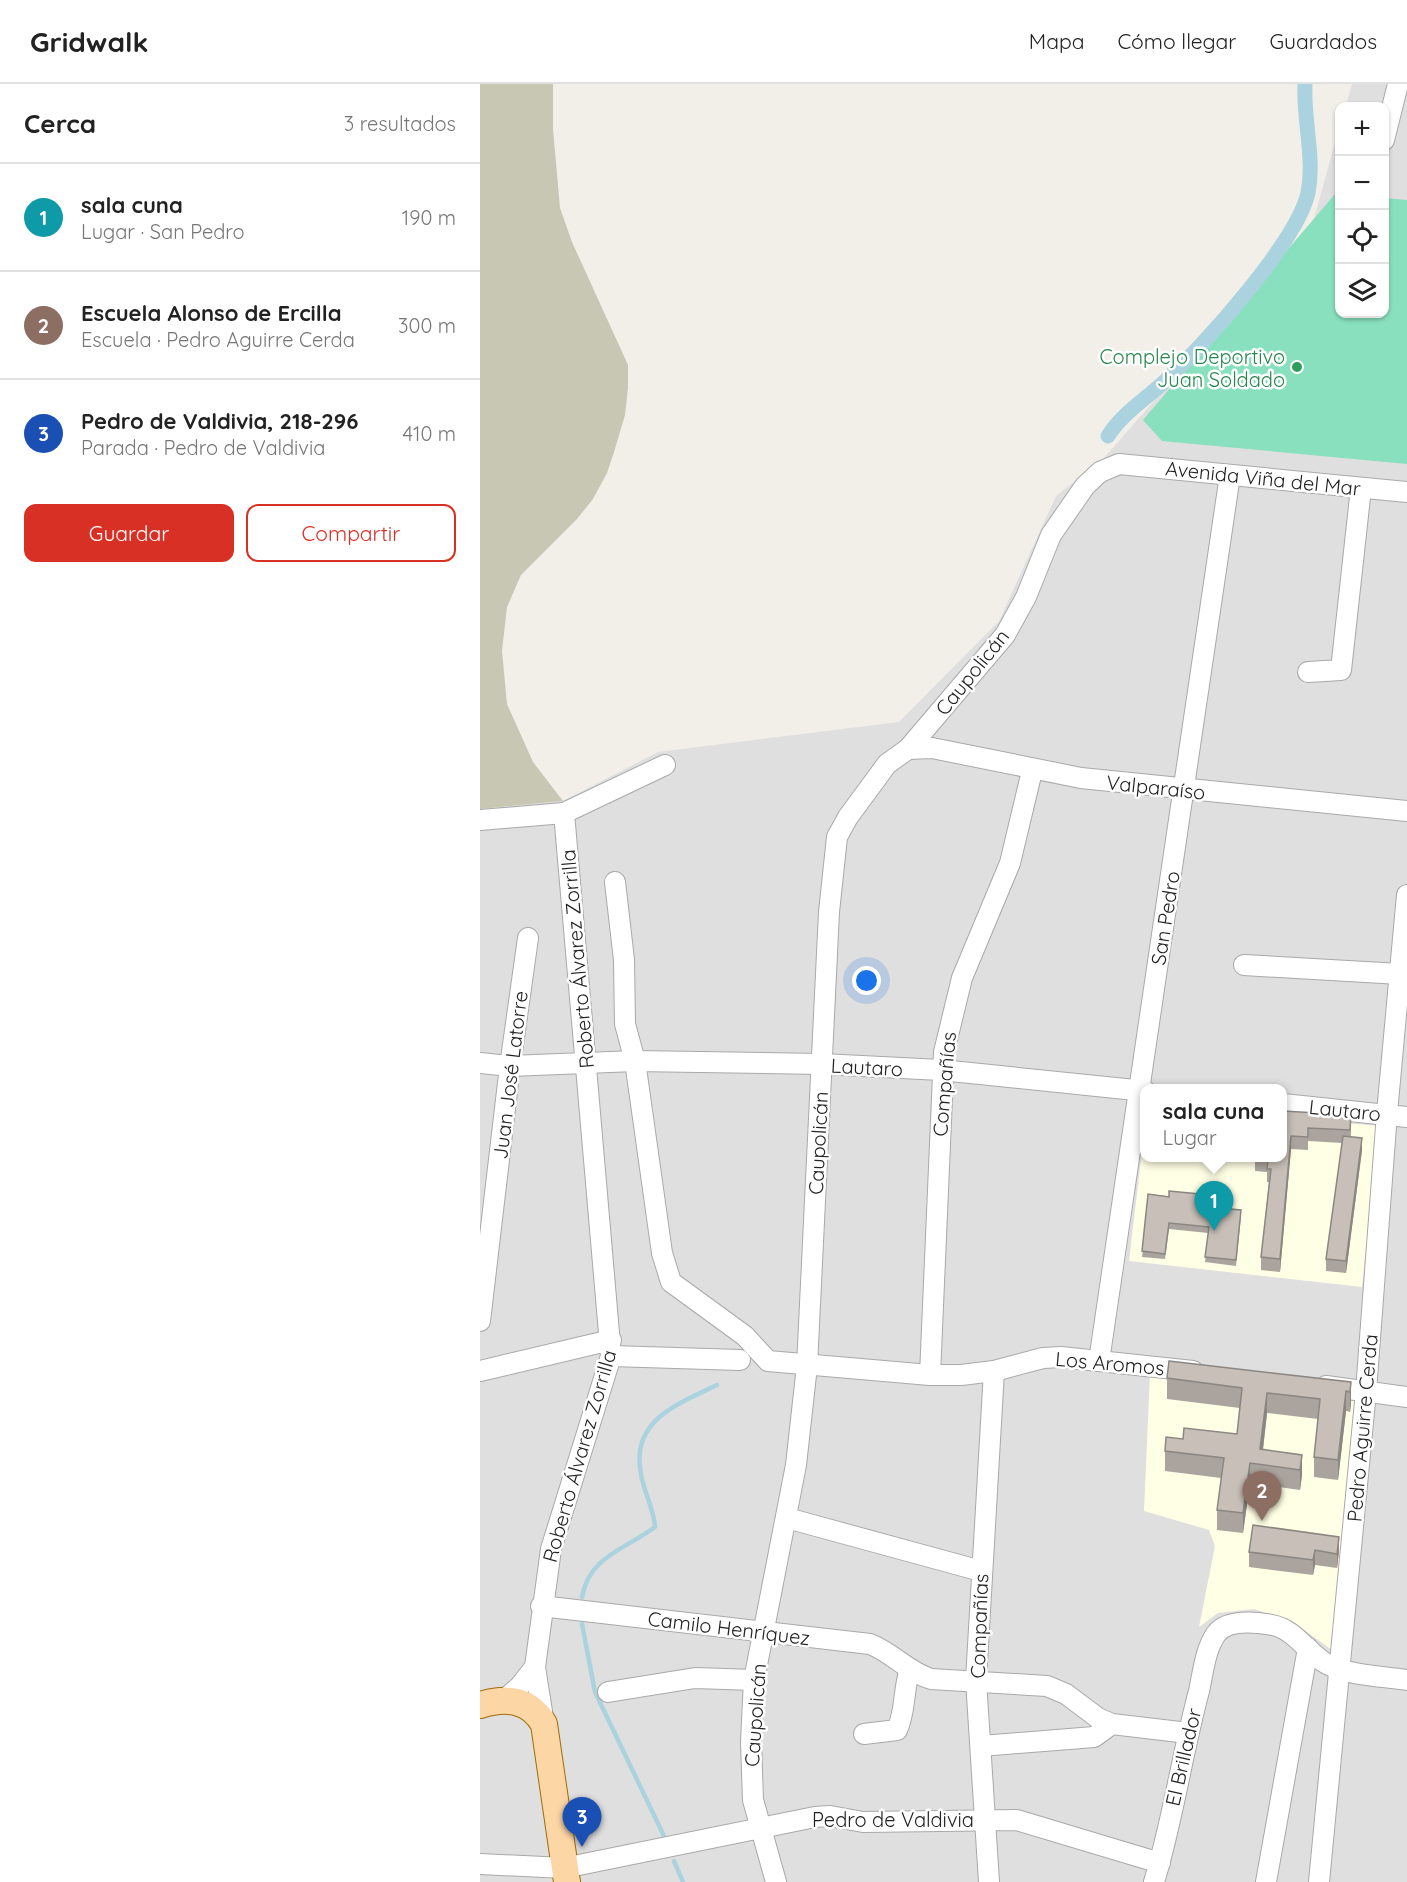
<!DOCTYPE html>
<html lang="es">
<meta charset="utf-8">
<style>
body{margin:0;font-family:Quicksand,sans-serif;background:#f6f6f6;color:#222}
.controls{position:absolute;right:18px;top:18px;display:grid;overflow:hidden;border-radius:12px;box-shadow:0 2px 4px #0004}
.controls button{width:54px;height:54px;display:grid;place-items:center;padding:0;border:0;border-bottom:2px solid #e0e0e0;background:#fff;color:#222;font:30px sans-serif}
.you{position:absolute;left:387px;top:897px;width:21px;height:21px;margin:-15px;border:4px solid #fff;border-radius:50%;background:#1a73e8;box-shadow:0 0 0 9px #1a73e833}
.badge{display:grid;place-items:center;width:39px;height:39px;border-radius:50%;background:#d93025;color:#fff;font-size:20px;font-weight:700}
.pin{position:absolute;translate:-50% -50px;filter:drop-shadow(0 2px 3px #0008)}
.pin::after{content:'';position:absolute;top:32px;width:21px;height:18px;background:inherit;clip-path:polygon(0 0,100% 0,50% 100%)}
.popup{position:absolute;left:660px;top:1000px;width:147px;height:78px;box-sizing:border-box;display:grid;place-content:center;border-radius:12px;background:#fff;filter:drop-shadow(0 2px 4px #0005);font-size:20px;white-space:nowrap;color:#767676}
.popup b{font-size:22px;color:#222}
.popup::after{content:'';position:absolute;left:50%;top:100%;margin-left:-12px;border:12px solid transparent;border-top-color:#fff}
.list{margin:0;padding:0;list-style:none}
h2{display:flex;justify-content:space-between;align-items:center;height:78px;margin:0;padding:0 24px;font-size:26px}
h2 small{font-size:20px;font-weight:400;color:#767676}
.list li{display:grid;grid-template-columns:39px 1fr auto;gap:18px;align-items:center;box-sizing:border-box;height:108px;padding:0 24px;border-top:2px solid #e0e0e0}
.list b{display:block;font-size:22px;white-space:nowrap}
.list p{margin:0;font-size:20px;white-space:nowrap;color:#767676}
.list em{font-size:20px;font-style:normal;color:#767676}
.actions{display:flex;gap:12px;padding:18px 24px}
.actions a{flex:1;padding:14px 0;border:2px solid #d93025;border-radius:12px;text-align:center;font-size:21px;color:#d93025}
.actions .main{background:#d93025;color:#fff}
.icon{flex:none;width:33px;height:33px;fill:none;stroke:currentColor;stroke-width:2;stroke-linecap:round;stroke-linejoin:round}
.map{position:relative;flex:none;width:927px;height:1798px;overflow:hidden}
header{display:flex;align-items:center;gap:36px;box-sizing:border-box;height:84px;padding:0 30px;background:#fff;border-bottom:2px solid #e0e0e0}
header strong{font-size:28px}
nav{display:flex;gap:33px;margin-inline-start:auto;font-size:21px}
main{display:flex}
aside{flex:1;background:#fff}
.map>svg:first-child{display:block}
.residential{fill:#e0dfdf;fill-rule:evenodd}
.education{fill:#ffffe5}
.construction{fill:#c7c7b4}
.pitch{fill:#88e0be}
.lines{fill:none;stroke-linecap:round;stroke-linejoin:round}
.stream{stroke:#aad3df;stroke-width:4.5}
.canal{stroke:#aad3df;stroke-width:15}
.minor-casing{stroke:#a9a9a9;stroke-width:22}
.major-casing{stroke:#a06b00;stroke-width:28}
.minor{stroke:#fff;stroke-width:20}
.major{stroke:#fcd6a4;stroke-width:26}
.wall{fill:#aba49e}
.shaded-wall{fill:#8b8681}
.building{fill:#c7bfb8;stroke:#8b8681;stroke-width:1.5}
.leisure-dot{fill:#2e9e5b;stroke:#fff;stroke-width:2}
.labels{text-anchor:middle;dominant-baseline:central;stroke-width:5;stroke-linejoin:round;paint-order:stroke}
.leisure-label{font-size:20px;fill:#27864d;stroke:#fff;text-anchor:end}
.street-label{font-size:20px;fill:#222;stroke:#fff}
</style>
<header>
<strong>Gridwalk</strong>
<nav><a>Mapa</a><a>Cómo llegar</a><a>Guardados</a></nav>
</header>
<main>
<aside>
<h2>Cerca<small>3 resultados</small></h2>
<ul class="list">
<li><span class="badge" style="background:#0f9aa8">1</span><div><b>sala cuna</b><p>Lugar · San Pedro</p></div><em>190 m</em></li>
<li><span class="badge" style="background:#8d6e63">2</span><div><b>Escuela Alonso de Ercilla</b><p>Escuela · Pedro Aguirre Cerda</p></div><em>300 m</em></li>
<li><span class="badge" style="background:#1a4fb4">3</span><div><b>Pedro de Valdivia, 218-296</b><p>Parada · Pedro de Valdivia</p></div><em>410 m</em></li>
</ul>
<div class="actions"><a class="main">Guardar</a><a>Compartir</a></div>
</aside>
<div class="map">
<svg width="927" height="1798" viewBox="0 0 927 1798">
<rect width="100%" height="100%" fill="#f2efe9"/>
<path class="residential" d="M872 0H927V1798H0V725L83 717 178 668 419 638 519 537 576 412 623 375 834 135 859 44 860 230H904V22H866ZM665 1004H803V1074H665Z"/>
<g class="education">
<path d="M803 1033 898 1042 882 1203 649 1177 665 1042V1074H803Z"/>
<path d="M670 1289 880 1318 852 1566 812 1537 774 1525 738 1529 719 1543 735 1462 729 1446 664 1427Z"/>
</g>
<path class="construction" d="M0 0H73V45L80 124 92 158 148 281V304L145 331 134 368 127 389 113 415 97 435 41 491 27 523 22 567 27 620 53 678 83 717 0 725Z"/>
<path class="pitch" d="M855 110H860V230H904L905 114 927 116V380L682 357 663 336Z"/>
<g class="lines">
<g class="stream">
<path d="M102 1513C109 1472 146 1465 175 1443 174 1425 164 1409 161 1390 150 1336 198 1320 237 1301"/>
<path d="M102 1540 115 1608 184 1752"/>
<path d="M194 1777 203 1798"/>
</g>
<path class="canal" d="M628 352C642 330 664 316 683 299 722 264 817 158 828 109 835 73 823 36 825 0"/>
<g class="minor-casing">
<g id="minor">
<path d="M904 56 918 0"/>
<path d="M828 588 861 586 881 404"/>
<path d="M428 665 452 664 601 694 927 727"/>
<path d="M0 736 84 729 185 681"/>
<path d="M135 798 144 876 145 940 155 977 182 1169 191 1198 265 1252 288 1277 450 1291H481L514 1287 563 1274 581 1273 713 1287"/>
<path d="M764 881 920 890"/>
<path d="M0 979 30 982 155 977 342 980 461 986 665 1007"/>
<path d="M803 1020 927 1033"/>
<path d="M0 1237 30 982 48 854"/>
<path d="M131 1272 260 1276"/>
<path d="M619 1277 750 391"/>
<path d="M0 1287 131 1256"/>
<path d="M450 1291 464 968 482 894 530 779 552 687"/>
<path d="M846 1302 927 1313"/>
<path d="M307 1434 501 1487"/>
<path d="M61 1522 390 1560C413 1569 428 1588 451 1595L567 1602 586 1610 618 1634 632 1640 708 1649"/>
<path d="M128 1608 215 1594 274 1596"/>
<path d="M24 1616 40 1602 55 1583"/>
<path d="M64 1640 55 1583 71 1465 131 1272 84 729"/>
<path d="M384 1650 417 1646C426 1627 423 1605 430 1585"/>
<path d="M501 1662 614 1653 632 1640"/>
<path d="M0 1780 84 1784 335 1733 350 1732 383 1738 537 1736 680 1779"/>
<path d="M296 1798 273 1716 271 1658 274 1596 316 1381 327 1282 349 828 357 753 368 733 407 680 428 665 525 551 546 513 571 451 605 402 620 388 639 380 927 408"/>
<path d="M509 1798 496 1596 514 1287"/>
<path d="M674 1798C693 1736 702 1670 719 1607 723 1589 725 1566 736 1550 747 1535 775 1538 792 1541 815 1545 827 1569 847 1580 870 1592 902 1592 927 1596"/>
<path d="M786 1798 828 1564"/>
<path d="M839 1798 886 1307 907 1029 927 811"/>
</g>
</g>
<g class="major-casing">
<path id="major" d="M0 1621C26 1613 49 1615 64 1640L87 1798"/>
</g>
<use href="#minor" class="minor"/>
<use href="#major" class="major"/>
</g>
<g class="wall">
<path d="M803 1027 871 1044V1053L882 1066 866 1189 846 1187V1175L862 1059 828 1057V1066L811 1065 800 1188 781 1186V1173L789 1098H787V1088L775 1087V1074Z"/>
<path d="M668 1110 740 1118 739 1124 761 1132 756 1182 725 1178 728 1149 689 1145 685 1175 662 1173Z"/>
<path d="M687 1294 871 1298V1319L870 1328 866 1327 858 1396 834 1393V1373L838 1335 787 1329 783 1366 822 1371V1391L820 1406 770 1399 763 1449 737 1446V1426L741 1394 685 1387V1367L703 1355 757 1350 760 1324 687 1315Z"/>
<path d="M773 1441 859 1467 857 1484 835 1481 833 1491 769 1483V1468Z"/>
</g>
<g class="shaded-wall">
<path d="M811 1052V1065L800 1188V1175Z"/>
<path d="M882 1054V1066L866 1189V1177Z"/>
<path d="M871 1298V1319L870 1328V1308Z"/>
<path d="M866 1307V1327L858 1396V1376Z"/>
<path d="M787 1309V1329L781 1381 780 1365Z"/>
<path d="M822 1371V1391L820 1406V1386Z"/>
<path d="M770 1379V1399L763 1449V1429Z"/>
<path d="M859 1453V1467L857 1484V1470Z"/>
<path d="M835 1466V1481L833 1491V1476Z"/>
</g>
<g class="building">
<path d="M803 1027 871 1031 870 1046 828 1044V1053L811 1052 800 1175 781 1173 791 1085H787L788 1075 775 1074H803Z"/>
<path d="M863 1052 882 1054 866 1177 846 1175Z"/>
<path d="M689 1107 740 1112 738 1124 761 1126 756 1176 725 1173 729 1143 689 1139 685 1170 662 1167 668 1110 689 1113Z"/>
<path d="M689 1277 871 1298 870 1308 866 1307 858 1376 834 1373 840 1315 787 1309 780 1365 822 1371 820 1386 770 1379 763 1429 737 1426 744 1374 685 1367 686 1353 703 1355 704 1344 757 1350 762 1304 687 1294Z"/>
<path d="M773 1441 859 1453 857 1470 835 1466 833 1476 769 1468Z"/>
</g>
<circle class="leisure-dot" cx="817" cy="283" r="6"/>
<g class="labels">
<g class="leisure-label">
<text x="805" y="272">Complejo Deportivo<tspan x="805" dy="23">Juan Soldado</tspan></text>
</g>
<g class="street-label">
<text transform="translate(783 394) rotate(6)">Avenida Viña del Mar</text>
<text transform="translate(492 588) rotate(-51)">Caupolicán</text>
<text transform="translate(676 703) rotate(6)">Valparaíso</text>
<text transform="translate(685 834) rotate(-81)">San Pedro</text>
<text transform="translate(97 875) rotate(-95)">Roberto Álvarez Zorrilla</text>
<text transform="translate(387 983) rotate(3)">Lautaro</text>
<text transform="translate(30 991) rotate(-83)">Juan José Latorre</text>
<text transform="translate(464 1000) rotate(-85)">Compañías</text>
<text transform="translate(865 1026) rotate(6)">Lautaro</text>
<text transform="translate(338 1059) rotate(-87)">Caupolicán</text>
<text transform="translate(630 1279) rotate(5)">Los Aromos</text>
<text transform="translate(882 1344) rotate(-85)">Pedro Aguirre Cerda</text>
<text transform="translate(99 1372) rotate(-74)">Roberto Álvarez Zorrilla</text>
<text transform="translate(499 1542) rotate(-88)">Compañías</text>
<text transform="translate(249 1544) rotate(7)">Camilo Henríquez</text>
<text transform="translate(275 1631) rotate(-86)">Caupolicán</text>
<text transform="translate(703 1673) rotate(-77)">El Brillador</text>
<text x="413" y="1735">Pedro de Valdivia</text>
</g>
</g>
</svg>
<div class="controls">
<button>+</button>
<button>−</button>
<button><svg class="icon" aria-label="locate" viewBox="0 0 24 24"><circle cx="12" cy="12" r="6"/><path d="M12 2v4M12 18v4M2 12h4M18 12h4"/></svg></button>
<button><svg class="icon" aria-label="layers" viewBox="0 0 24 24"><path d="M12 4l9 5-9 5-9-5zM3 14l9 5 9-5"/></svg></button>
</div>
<div class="you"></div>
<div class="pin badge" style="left:734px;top:1147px;background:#0f9aa8">1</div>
<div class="popup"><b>sala cuna</b>Lugar</div>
<div class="pin badge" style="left:782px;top:1437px;background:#8d6e63">2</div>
<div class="pin badge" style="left:102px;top:1763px;background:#1a4fb4">3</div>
</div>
</main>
